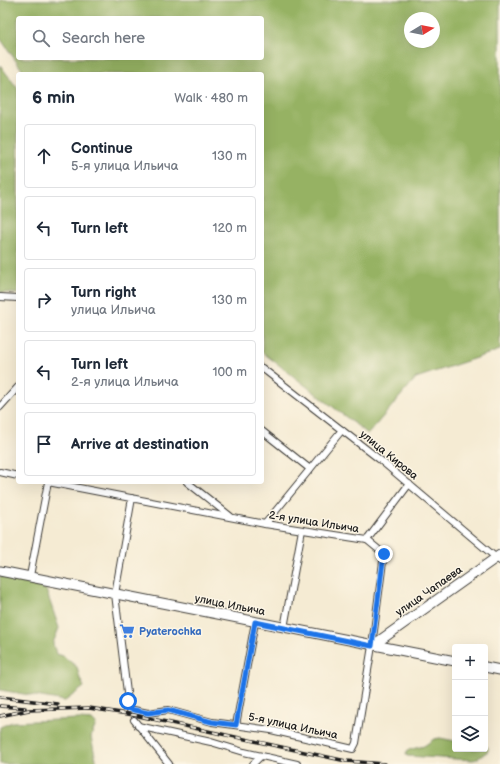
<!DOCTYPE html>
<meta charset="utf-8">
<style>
body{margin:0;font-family:"Balsamiq Sans",sans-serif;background:#f2f2f3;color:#1f2937}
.controls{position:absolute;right:12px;bottom:12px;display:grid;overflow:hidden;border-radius:4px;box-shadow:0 4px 16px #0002}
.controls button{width:36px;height:36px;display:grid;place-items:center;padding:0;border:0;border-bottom:1px solid #e0e1e3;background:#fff;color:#1f2937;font:20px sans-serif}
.compass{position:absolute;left:404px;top:12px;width:36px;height:36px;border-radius:50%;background:#fff;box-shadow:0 4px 16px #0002;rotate:80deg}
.stop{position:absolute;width:12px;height:12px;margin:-9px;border:3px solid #1a73e8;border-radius:50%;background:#fff}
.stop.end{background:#1a73e8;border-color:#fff;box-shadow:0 1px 4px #0008}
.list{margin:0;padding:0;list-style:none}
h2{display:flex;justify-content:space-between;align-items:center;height:52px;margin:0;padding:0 16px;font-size:17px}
h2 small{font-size:13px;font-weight:400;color:#747a83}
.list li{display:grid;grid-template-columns:26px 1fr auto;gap:12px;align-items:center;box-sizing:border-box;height:64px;margin:0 8px 8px;padding:0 8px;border:1px solid #e0e1e3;border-radius:4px}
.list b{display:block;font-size:15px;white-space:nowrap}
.list p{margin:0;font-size:13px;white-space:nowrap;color:#747a83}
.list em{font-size:13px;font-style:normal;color:#747a83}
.icon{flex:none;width:22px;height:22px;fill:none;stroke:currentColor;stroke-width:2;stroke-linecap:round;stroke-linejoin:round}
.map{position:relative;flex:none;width:500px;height:764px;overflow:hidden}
.search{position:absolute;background:#fff;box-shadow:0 4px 16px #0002;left:16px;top:16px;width:248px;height:44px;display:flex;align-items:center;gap:10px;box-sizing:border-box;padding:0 14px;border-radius:4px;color:#747a83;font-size:15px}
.panel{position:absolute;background:#fff;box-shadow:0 4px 16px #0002;left:16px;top:72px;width:248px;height:412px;border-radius:4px}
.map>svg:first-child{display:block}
.forest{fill:#96b264;stroke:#596740;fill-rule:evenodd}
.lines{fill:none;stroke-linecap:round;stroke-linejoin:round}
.street-casing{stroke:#3d3b37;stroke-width:8}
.secondary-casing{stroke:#3d3b37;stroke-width:11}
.street{stroke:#fff;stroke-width:6}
.secondary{stroke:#fff;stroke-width:9}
.rail-casing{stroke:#1c1c1c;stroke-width:3.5}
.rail{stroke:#fcf5e5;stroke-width:2;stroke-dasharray:6;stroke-linecap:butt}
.route{stroke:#1a73e8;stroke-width:5}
.labels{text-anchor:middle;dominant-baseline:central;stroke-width:3;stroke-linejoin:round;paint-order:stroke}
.street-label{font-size:11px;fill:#1c1c1c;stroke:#fcf5e5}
.shop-label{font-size:11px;font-weight:bold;fill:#366cbe;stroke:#fcf5e5;text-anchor:start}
</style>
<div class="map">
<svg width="500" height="764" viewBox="0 0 500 764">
<rect width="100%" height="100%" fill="#fcf5e5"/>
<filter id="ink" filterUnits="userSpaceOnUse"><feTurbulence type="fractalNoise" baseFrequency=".025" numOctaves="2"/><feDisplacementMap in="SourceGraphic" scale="8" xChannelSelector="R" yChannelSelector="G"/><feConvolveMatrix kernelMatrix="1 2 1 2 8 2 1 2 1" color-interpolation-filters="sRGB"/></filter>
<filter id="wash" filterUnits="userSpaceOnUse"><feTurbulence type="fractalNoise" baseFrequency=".012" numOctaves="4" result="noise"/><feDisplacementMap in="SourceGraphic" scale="16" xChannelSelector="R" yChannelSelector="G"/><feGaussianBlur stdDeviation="0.9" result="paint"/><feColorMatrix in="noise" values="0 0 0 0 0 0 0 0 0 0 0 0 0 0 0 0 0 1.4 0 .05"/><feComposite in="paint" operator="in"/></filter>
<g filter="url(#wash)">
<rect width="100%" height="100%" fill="#f5ebd3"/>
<g class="forest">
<path d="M0 0H500V350L416 378 368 434 262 352V74H25L0 38ZM18 18H262V58H18ZM410 18H434V42H410Z"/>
<path d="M0 65 18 89V294L0 292Z"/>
<path d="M0 576 34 582 46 590 59 628 53 643 54 648 57 654 63 656 77 667 80 679 84 687 65 701 0 690Z"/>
<path d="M79 719 92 720 96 724 91 737 97 764H0V727L12 722Z"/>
<path d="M440 738 455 741V749H485V747H488V751L477 759 473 760 407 756 406 753 408 750 424 746 434 739Z"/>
</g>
</g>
<g filter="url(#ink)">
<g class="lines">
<g class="street-casing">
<g id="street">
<path d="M0 297 18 298"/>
<path d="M262 368 379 459 500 561"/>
<path d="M0 407 18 387"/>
<path d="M262 431 310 469"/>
<path d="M0 472 18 476"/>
<path d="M48 482 265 524 367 540 384 554 372 646 356 743 353 749 271 730 212 722 168 710 148 713 129 709 115 594 132 498"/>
<path d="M187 482 230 516"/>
<path d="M265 524 342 430"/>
<path d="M367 540 409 484"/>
<path d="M30 576 48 482"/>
<path d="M284 628 302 530"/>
<path d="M134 720 169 764"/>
<path d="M236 725 255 622"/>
<path d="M138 726 211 742 244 752 297 764"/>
<path d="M253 764 261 756"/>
</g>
</g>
<g class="secondary-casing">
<g id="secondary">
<path d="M0 571 455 661"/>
<path d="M372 646 500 555"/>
<path d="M485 667 500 670"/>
</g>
</g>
<use href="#street" class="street"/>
<use href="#secondary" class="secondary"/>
<g class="rail-casing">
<g id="rail">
<path d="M0 697 58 704"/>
<path d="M0 706 25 708"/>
<path d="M0 716 29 710 89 708 134 715 346 761 385 764"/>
</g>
</g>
<use href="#rail" class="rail"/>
</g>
</g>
<g class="lines" filter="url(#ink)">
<path class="route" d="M128 701 130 709 148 713 168 710 212 722 236 725 255 622 372 646 384 554"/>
</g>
<defs>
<g id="supermarket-bare" transform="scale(1.2)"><path d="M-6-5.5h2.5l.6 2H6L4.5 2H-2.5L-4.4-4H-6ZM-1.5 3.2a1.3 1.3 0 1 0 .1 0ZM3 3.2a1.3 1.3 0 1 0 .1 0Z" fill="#3f7fe0" stroke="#fcf5e5" stroke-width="2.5" paint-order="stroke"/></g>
</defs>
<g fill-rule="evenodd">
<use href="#supermarket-bare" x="127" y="631"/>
</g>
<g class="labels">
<g class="street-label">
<text transform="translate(389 455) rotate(39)">улица Кирова</text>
<text transform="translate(314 522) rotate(9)">2-я улица Ильича</text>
<text transform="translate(429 591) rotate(-35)">улица Чапаева</text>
<text transform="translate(230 605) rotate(11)">улица Ильича</text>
<text transform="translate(293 726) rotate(12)">5-я улица Ильича</text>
</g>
<g class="shop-label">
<text x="139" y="631">Pyaterochka</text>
</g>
</g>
</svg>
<div class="controls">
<button>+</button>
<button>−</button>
<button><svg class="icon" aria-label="layers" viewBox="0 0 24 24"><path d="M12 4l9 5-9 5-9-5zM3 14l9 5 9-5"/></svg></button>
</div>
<svg class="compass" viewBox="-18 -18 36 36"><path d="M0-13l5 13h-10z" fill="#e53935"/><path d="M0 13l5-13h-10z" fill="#747a83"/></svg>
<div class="stop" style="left:128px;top:701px"></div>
<div class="stop end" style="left:384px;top:554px"></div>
<div class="search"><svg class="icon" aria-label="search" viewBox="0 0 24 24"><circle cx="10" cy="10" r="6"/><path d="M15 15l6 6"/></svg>Search here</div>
<section class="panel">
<h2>6 min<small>Walk · 480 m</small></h2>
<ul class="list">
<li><svg class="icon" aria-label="ahead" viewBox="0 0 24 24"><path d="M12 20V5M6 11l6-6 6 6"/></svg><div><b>Continue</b><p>5-я улица Ильича</p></div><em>130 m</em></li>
<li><svg class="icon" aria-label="left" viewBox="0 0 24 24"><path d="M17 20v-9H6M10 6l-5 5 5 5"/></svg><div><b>Turn left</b></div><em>120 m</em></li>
<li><svg class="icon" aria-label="right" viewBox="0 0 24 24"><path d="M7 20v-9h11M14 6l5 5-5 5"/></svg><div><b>Turn right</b><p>улица Ильича</p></div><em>130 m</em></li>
<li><svg class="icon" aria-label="left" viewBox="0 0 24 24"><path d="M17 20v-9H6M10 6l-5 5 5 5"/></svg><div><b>Turn left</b><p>2-я улица Ильича</p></div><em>100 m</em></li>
<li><svg class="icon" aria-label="arrive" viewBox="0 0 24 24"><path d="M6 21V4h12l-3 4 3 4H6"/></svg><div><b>Arrive at destination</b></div></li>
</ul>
</section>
</div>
